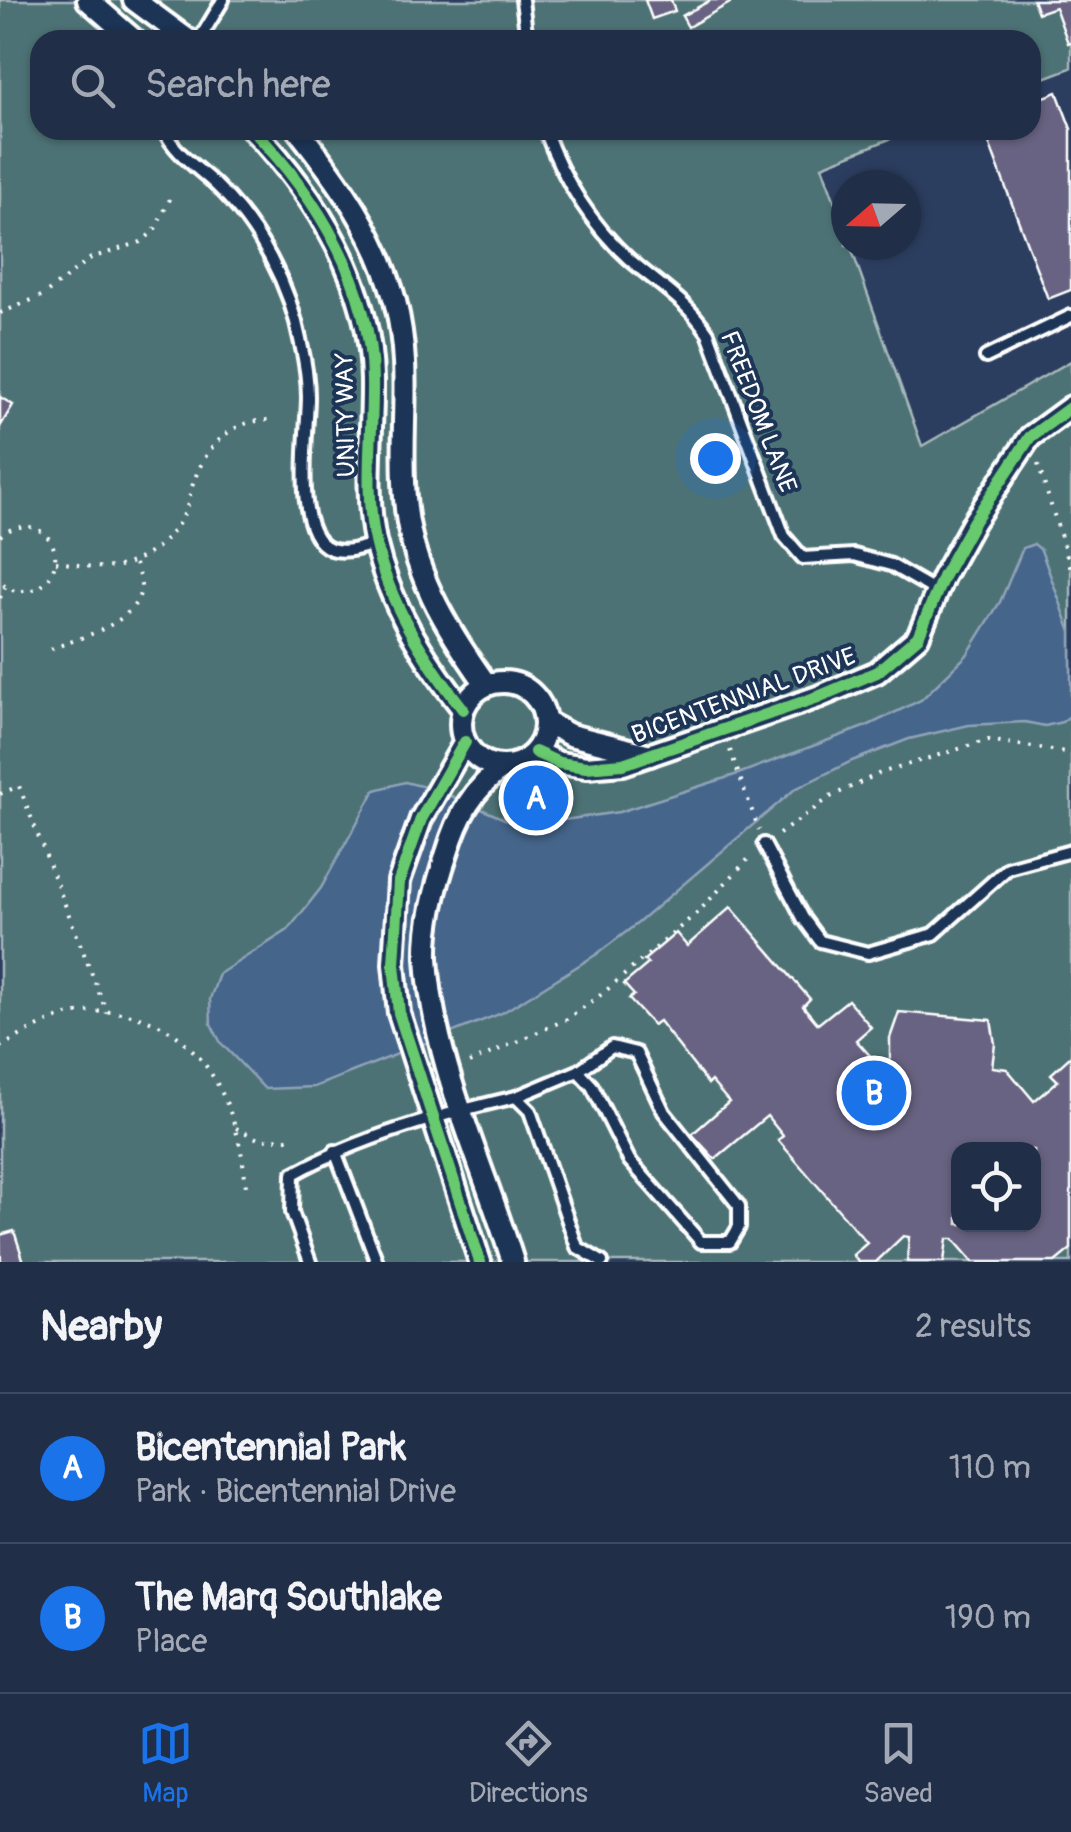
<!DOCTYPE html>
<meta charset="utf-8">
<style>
body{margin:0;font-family:Pangolin,sans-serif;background:#29364f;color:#f1f3f6}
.controls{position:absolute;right:30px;bottom:30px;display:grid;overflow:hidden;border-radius:20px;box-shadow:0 2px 8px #0004}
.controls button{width:90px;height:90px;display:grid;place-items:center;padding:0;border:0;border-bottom:2px solid #3e4a60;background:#212e48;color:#f1f3f6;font:50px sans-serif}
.compass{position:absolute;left:831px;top:170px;width:90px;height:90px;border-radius:50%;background:#212e48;box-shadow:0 2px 8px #0004;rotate:250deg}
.you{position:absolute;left:715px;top:458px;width:35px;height:35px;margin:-25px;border:8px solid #fff;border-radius:50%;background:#1a73e8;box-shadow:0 0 0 15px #1a73e833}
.badge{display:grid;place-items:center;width:65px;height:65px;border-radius:50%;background:#1a73e8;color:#fff;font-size:32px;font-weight:700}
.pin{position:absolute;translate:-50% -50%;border:5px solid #fff;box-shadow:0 2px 10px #0006}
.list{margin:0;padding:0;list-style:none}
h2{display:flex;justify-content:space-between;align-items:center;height:130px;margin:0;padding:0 40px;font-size:42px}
h2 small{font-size:32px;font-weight:400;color:#a2a8b4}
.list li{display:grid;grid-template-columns:65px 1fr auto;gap:30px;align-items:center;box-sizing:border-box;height:150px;padding:0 40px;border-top:2px solid #3e4a60}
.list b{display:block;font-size:38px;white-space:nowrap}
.list p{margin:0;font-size:32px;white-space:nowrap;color:#a2a8b4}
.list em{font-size:32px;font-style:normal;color:#a2a8b4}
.icon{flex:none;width:55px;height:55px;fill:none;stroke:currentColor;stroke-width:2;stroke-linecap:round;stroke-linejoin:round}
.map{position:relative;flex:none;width:1071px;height:1262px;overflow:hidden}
.search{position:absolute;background:#212e48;box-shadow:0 2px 8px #0004;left:30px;right:30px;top:30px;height:110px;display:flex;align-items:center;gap:25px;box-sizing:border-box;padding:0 35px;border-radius:30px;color:#a2a8b4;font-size:38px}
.sheet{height:430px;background:#212e48}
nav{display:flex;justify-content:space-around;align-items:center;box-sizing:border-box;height:140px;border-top:2px solid #3e4a60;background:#212e48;font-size:28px;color:#a2a8b4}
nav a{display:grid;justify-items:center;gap:5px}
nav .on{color:#1a73e8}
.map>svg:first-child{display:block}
.green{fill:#4e7274;stroke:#a6b8ba;stroke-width:2.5;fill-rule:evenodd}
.water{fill:#45658a;stroke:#8fa3b9;stroke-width:2.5}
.building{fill:#676482;stroke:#fff;stroke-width:2.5;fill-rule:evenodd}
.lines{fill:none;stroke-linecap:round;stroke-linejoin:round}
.lane-casing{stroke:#fff;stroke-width:18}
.street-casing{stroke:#fff;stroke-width:28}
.path{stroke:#fff;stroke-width:4;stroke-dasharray:2.5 8;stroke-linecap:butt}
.lane{stroke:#1d3557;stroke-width:10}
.street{stroke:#1d3557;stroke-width:20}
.cycleway-casing{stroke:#1d3557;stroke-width:19}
.cycleway{stroke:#67ca6e;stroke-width:12}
.labels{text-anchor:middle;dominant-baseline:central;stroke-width:8;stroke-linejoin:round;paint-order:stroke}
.street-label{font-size:25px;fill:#fff;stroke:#1d3557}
</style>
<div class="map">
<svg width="1071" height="1262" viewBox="0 0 1071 1262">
<rect width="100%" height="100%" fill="#2c3e60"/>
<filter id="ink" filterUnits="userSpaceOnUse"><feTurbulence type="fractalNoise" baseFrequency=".01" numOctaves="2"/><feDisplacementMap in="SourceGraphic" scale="20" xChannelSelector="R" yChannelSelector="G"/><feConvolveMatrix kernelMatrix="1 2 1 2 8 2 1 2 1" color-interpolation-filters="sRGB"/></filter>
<g filter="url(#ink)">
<path class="green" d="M0 0H1071V68L1031 83V40H40V130H912L822 166 846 233V245H850L922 446 1071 361V1262H0ZM958 1150H1034V1224H958Z"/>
<path class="water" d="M1034 544 1041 550 1071 632V715L1062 722 1045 726 1025 722 969 725 909 739 852 761 795 789 638 923 597 954 502 1013 314 1087 265 1089 221 1043 211 1024 210 999 219 974 288 930 321 888 375 790 405 782 437 790 509 821 550 822 619 812 738 774 869 725 921 700 967 655 1000 602 1023 548Z"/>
<g class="building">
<path d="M645 0H671L675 11 652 19Z"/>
<path d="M711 0H735L688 27 682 16Z"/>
<path d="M1033 0H1071V42L1068 43 1055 7 1038 13Z"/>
<path d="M1057 92 1071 129V290L1048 299 984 130H1031V102Z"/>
<path d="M0 397 13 405 0 427Z"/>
<path d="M731 907 810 999 803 1006 818 1024 848 1000 871 1027 856 1040 874 1060 890 1061V1038L899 1012 991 1020 995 1044 992 1067 1007 1069 1034 1101 1058 1081 1051 1074 1071 1056V1249L1055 1262H973L953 1239H947L944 1262H907L909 1237 903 1236 876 1262H859L853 1255 867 1243 778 1140 783 1136 767 1116 715 1159 692 1134 729 1102 711 1081 708 1084 659 1021 653 1025 629 999 634 995 624 984 648 964 644 960 676 933 687 946ZM958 1150H1034V1224H958Z"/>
<path d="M14 1231 24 1262H1L0 1235Z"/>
</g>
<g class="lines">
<g class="lane-casing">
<g id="lane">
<path d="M522 0 527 40"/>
<path d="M199 40 223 0"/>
<path d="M164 130C175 154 197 167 216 185 259 226 290 285 301 344 305 361 308 380 308 397 308 431 291 534 331 549 346 554 362 547 376 544"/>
<path d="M545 130C563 179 591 224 629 259 660 286 684 298 708 333L784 536 803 558 854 555 891 565 936 591"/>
<path d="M986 357 1071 316"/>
<path d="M764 844 803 918 820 941 868 953 934 934 1008 868 1071 851"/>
<path d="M516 1097 578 1071 612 1047 636 1053 664 1112 739 1206V1227L730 1242H701L629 1160 592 1086 578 1071"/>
<path d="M335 1151 377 1262"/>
<path d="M310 1262 292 1212 293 1174C360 1137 442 1114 516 1097L530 1111 577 1247 602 1262"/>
</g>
</g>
<g class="street-casing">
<g id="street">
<path d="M88 0 134 40"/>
<path d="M134 0 188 40"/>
<path d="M253 130C317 197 371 284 372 380 373 433 364 488 375 541 389 604 424 659 463 709"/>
<path d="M298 130C340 183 377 234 395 301 413 371 399 430 405 498 410 569 446 628 486 684"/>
<circle cx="503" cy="724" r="42"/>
<path d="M546 722 570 735 650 755"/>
<path d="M465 742 421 819 399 881 394 964 399 1013 480 1262"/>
<path d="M535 752 559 763 586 767 623 764 818 697 877 672 918 637 943 577 974 521 1030 437 1071 407"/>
<path d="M505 766C473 788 458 816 447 853 436 885 426 924 427 958 433 1063 483 1163 513 1262"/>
</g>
</g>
<g class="path">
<path d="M0 313 44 295 91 258 141 242 154 231 172 195"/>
<path d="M1038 464 1071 569"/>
<path d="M0 536C39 505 79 557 38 589L16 592 0 582"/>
<path d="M56 562C75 564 100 570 119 566 146 560 172 539 184 514 189 505 189 494 193 484 205 448 229 420 270 420"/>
<path d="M0 598 5 587"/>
<path d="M51 649C80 637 133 626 141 590 142 581 136 569 134 560"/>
<path d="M730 750 759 830"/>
<path d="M0 794 19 786 107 1013"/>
<path d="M779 834 832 796 880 773 988 740 1071 753"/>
<path d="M0 1047C26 1033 55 1014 85 1012 192 1003 239 1096 246 1188"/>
<path d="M469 1063 567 1019 602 994 699 911 752 855"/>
<path d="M236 1128 258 1139H289"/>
</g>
<use href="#lane" class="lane"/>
<use href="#street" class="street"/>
<g class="cycleway-casing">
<g id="cycleway">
<path d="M253 130C317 197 371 284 372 380 373 433 364 488 375 541 389 604 424 659 463 709"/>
<path d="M465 742 421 819 399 881 394 964 399 1013 480 1262"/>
<path d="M535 752 559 763 586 767 623 764 818 697 877 672 918 637 943 577 974 521 1030 437 1071 407"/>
</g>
</g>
<use href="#cycleway" class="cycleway"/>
</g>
</g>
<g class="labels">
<g class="street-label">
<text transform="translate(758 412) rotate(69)">FREEDOM LANE</text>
<text transform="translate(346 415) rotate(-91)">UNITY WAY</text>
<text transform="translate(744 696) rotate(-20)">BICENTENNIAL DRIVE</text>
</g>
</g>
</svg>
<div class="controls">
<button><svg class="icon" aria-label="locate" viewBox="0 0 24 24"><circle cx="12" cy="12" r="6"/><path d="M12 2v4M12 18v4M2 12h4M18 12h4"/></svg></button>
</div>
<svg class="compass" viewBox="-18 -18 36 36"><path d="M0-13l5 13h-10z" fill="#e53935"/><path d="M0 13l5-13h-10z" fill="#a2a8b4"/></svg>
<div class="you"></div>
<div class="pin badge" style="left:536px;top:798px">A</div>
<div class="pin badge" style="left:874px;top:1093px">B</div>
<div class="search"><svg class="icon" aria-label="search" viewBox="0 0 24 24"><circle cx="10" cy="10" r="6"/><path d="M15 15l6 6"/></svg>Search here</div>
</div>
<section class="sheet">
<h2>Nearby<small>2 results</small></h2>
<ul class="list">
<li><span class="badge">A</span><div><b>Bicentennial Park</b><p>Park · Bicentennial Drive</p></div><em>110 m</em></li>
<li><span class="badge">B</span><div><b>The Marq Southlake</b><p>Place</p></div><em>190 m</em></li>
</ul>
</section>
<nav>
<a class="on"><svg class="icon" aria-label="map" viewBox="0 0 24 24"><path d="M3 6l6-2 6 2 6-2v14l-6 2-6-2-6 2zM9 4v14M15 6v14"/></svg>Map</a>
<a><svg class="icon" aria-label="directions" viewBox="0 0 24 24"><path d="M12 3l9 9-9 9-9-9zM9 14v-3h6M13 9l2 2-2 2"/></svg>Directions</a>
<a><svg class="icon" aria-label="saved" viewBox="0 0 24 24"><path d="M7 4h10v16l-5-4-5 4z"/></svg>Saved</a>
</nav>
